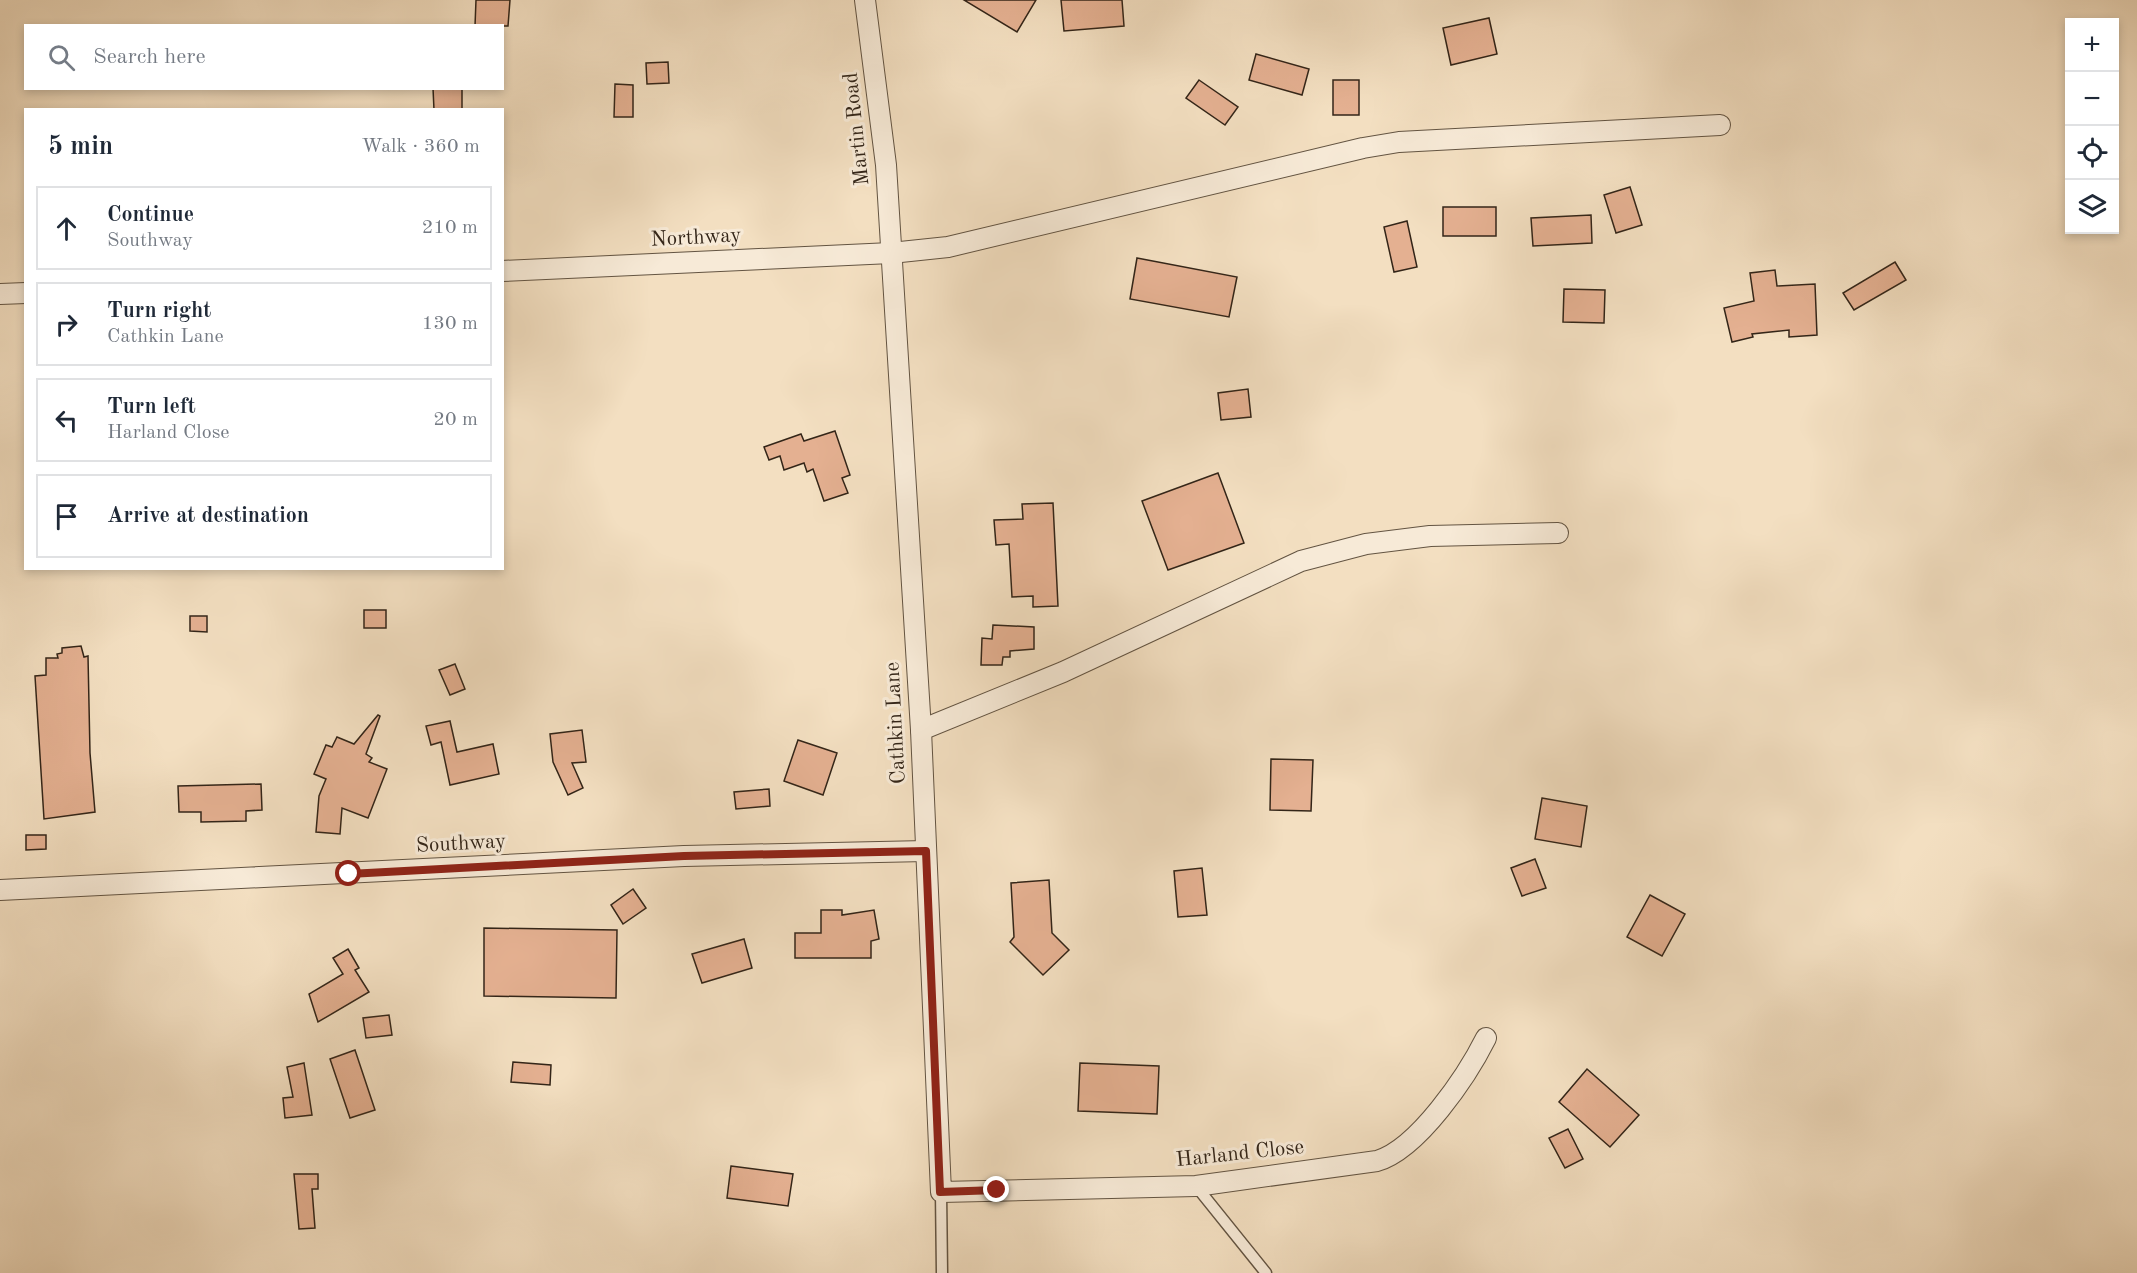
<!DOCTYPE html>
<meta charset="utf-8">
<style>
body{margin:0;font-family:"Old Standard TT",serif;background:#f2f2f3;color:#1f2937}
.controls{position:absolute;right:18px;top:18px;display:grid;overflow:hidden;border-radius:0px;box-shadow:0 3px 9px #0003}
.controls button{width:54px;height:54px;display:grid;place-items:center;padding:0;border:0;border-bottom:2px solid #e0e1e3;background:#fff;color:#1f2937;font:30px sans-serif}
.stop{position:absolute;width:18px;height:18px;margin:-14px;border:4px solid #8f2418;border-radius:50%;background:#fff}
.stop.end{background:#8f2418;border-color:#fff;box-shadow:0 2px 6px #0008}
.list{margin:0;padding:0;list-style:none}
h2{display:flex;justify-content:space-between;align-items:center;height:78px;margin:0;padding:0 24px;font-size:26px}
h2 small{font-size:20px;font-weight:400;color:#747a83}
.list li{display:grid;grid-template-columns:39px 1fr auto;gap:18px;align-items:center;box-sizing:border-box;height:84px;margin:0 12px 12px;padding:0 12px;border:2px solid #e0e1e3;border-radius:0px}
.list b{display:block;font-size:22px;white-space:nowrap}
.list p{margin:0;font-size:20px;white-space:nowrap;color:#747a83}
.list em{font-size:20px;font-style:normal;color:#747a83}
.icon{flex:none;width:33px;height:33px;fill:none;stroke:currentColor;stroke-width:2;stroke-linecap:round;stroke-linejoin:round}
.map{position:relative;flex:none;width:2137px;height:1273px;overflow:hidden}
.search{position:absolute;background:#fff;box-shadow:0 3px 9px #0003;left:24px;top:24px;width:480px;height:66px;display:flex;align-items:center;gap:15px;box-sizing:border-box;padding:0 21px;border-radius:0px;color:#747a83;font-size:22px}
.panel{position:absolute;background:#fff;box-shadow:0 3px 9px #0003;left:24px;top:108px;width:480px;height:462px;border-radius:0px}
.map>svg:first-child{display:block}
.building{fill:#e4b091;stroke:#332518;stroke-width:1.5}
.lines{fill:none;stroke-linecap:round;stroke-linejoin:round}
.service-casing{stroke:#635442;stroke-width:13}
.minor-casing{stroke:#635442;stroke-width:22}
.service{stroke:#f7ead7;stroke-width:10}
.minor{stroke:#f7ead7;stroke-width:20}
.route{stroke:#8f2418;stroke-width:8}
.labels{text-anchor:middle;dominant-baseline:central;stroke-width:6;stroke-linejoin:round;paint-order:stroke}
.street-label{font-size:21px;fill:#332518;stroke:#f7ead7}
</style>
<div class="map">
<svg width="2137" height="1273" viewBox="0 0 2137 1273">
<rect width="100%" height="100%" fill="#f3dfc1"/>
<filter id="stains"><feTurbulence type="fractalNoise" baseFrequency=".00333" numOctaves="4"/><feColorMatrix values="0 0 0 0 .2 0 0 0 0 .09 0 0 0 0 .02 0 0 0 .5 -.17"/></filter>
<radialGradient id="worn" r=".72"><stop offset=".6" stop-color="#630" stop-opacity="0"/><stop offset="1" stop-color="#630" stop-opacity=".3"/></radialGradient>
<g class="building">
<path d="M476 0H510L508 26H475Z"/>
<path d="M964 0H1036L1017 32Z"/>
<path d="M1061 0H1122L1124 26 1064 31Z"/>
<path d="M1489 18 1497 54 1451 65 1443 28Z"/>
<path d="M1256 54 1309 69 1302 95 1249 80Z"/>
<path d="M668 62 669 83 647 84 646 63Z"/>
<path d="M1199 80 1238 107 1225 125 1186 98Z"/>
<rect x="1333" y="80" width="26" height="35"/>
<path d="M615 84 633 85V117H614Z"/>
<path d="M433 88H462V110H434Z"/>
<path d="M1630 187 1642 225 1616 233 1604 195Z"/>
<rect x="1443" y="207" width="53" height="29"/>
<path d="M1591 215 1592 243 1533 246 1531 218Z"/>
<path d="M1407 221 1417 267 1394 272 1384 227Z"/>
<path d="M1137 258 1237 277 1229 317 1130 299Z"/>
<path d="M1895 262 1906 280 1854 310 1843 293Z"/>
<path d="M1775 270 1777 286 1815 284 1817 335 1789 337V330L1752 334 1753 337 1732 342 1724 308 1754 301 1750 273Z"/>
<path d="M1564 289 1605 290 1604 323 1563 322Z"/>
<path d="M1248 389 1251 417 1221 420 1218 393Z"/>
<path d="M835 431 850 475 842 478 848 493 824 501 813 469 807 472 804 463 784 470 780 456 769 460 764 447 801 434 804 441Z"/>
<path d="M1218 473 1244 543 1168 570 1142 501Z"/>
<path d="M1053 503 1058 606 1033 607V596L1012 597 1009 544 996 545 994 520 1023 519 1022 504Z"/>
<rect x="364" y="610" width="22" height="18"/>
<path d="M190 616H207V632L190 631Z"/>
<path d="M993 625 1034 627V649L1010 651V657H1003L1002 665H981L982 638 992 639Z"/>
<path d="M81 646 84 657 88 656 90 753 95 812 44 819 35 676 46 675V658H58L57 654 62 653V648Z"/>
<path d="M455 664 465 689 450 695 439 670Z"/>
<path d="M378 715 380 716 366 754 372 758 369 762 387 769 368 818 342 808 340 834 316 832 319 796 326 779 314 774 326 745 332 747 337 737 354 744Z"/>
<path d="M450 721 457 752 493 744 499 774 450 785 441 742 431 745 426 726Z"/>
<path d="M582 730 586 762 572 763 583 788 568 795 553 762 550 734Z"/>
<path d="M798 740 837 753 823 795 784 781Z"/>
<path d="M1271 759 1313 760 1311 811 1270 810Z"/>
<path d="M261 784 262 810 246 811V821L201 822V812H179L178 786Z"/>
<path d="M769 789 770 806 736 809 734 792Z"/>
<path d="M1542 798 1587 806 1581 847 1535 839Z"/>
<path d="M26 835H46V849L26 850Z"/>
<path d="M1535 859 1546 888 1522 896 1511 868Z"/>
<path d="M1202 868 1207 915 1178 917 1174 871Z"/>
<path d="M1049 880 1052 933 1069 950 1043 975 1010 942 1014 937 1011 883Z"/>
<path d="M633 889 646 908 623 924 611 905Z"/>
<path d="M1650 895 1685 914 1662 956 1627 937Z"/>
<path d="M821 910H842V915L874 910 879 939 871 941V958H795V933H821Z"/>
<path d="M484 928 617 930 616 998 484 996Z"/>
<path d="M744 939 752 968 702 983 692 954Z"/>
<path d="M348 949 359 968 355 970 369 992 318 1022 309 994 343 974 333 958Z"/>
<path d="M389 1015 392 1035 366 1038 363 1018Z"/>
<path d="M355 1050 375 1110 350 1118 330 1059Z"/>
<path d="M513 1062 551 1065 550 1085 511 1082Z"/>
<path d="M304 1063 312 1115 285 1118 283 1098 293 1097 287 1067Z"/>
<path d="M1080 1063 1159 1066 1157 1114 1078 1111Z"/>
<path d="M1587 1069 1639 1115 1610 1147 1559 1102Z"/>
<path d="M1568 1129 1583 1159 1565 1168 1549 1138Z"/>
<path d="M731 1166 793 1174 788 1206 727 1198Z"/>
<path d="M294 1174H318V1189H312L315 1228 299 1229Z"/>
</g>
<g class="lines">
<g class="service-casing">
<g id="service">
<path d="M1196 1186 1266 1273"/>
<path d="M941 1192 942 1273"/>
</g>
</g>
<g class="minor-casing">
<g id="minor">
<path d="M865 0 886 165 921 730 941 1192 1196 1186 1377 1161C1418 1149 1467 1076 1486 1038"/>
<path d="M502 271 891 253 948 247 1363 148 1399 142 1720 125"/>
<path d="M0 294 26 293"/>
<path d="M921 730 1063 672 1301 561 1366 544 1430 536 1558 533"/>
<path d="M0 890 684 856 926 851"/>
</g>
</g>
<use href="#service" class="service"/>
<use href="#minor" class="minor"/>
</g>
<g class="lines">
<path class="route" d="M349 874 684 856 926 851 940 1192 997 1190"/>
</g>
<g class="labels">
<g class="street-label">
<text transform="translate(857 129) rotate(-96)">Martin Road</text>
<text transform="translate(696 238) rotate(-3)">Northway</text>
<text transform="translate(896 723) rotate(-93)">Cathkin Lane</text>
<text transform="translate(461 844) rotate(-3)">Southway</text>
<text transform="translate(1240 1154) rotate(-6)">Harland Close</text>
</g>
</g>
<rect width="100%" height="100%" filter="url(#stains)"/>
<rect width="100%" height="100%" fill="url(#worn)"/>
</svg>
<div class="controls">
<button>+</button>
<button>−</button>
<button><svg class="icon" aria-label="locate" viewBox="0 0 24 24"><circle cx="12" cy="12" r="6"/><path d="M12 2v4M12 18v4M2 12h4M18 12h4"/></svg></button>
<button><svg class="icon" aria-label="layers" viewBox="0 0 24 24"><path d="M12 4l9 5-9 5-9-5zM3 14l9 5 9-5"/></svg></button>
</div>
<div class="stop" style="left:349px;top:874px"></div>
<div class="stop end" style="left:997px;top:1190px"></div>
<div class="search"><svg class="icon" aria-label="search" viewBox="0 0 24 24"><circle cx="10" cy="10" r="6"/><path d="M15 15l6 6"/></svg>Search here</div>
<section class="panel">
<h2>5 min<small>Walk · 360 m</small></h2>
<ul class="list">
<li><svg class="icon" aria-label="ahead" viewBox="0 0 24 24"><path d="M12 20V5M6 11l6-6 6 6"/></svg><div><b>Continue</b><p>Southway</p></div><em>210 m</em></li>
<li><svg class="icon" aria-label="right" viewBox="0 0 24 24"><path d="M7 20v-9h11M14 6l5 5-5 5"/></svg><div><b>Turn right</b><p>Cathkin Lane</p></div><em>130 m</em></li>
<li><svg class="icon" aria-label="left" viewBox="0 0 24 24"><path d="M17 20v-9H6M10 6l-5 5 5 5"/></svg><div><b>Turn left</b><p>Harland Close</p></div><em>20 m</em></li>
<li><svg class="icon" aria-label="arrive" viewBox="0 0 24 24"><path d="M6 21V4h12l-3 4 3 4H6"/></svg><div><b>Arrive at destination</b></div></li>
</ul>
</section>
</div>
